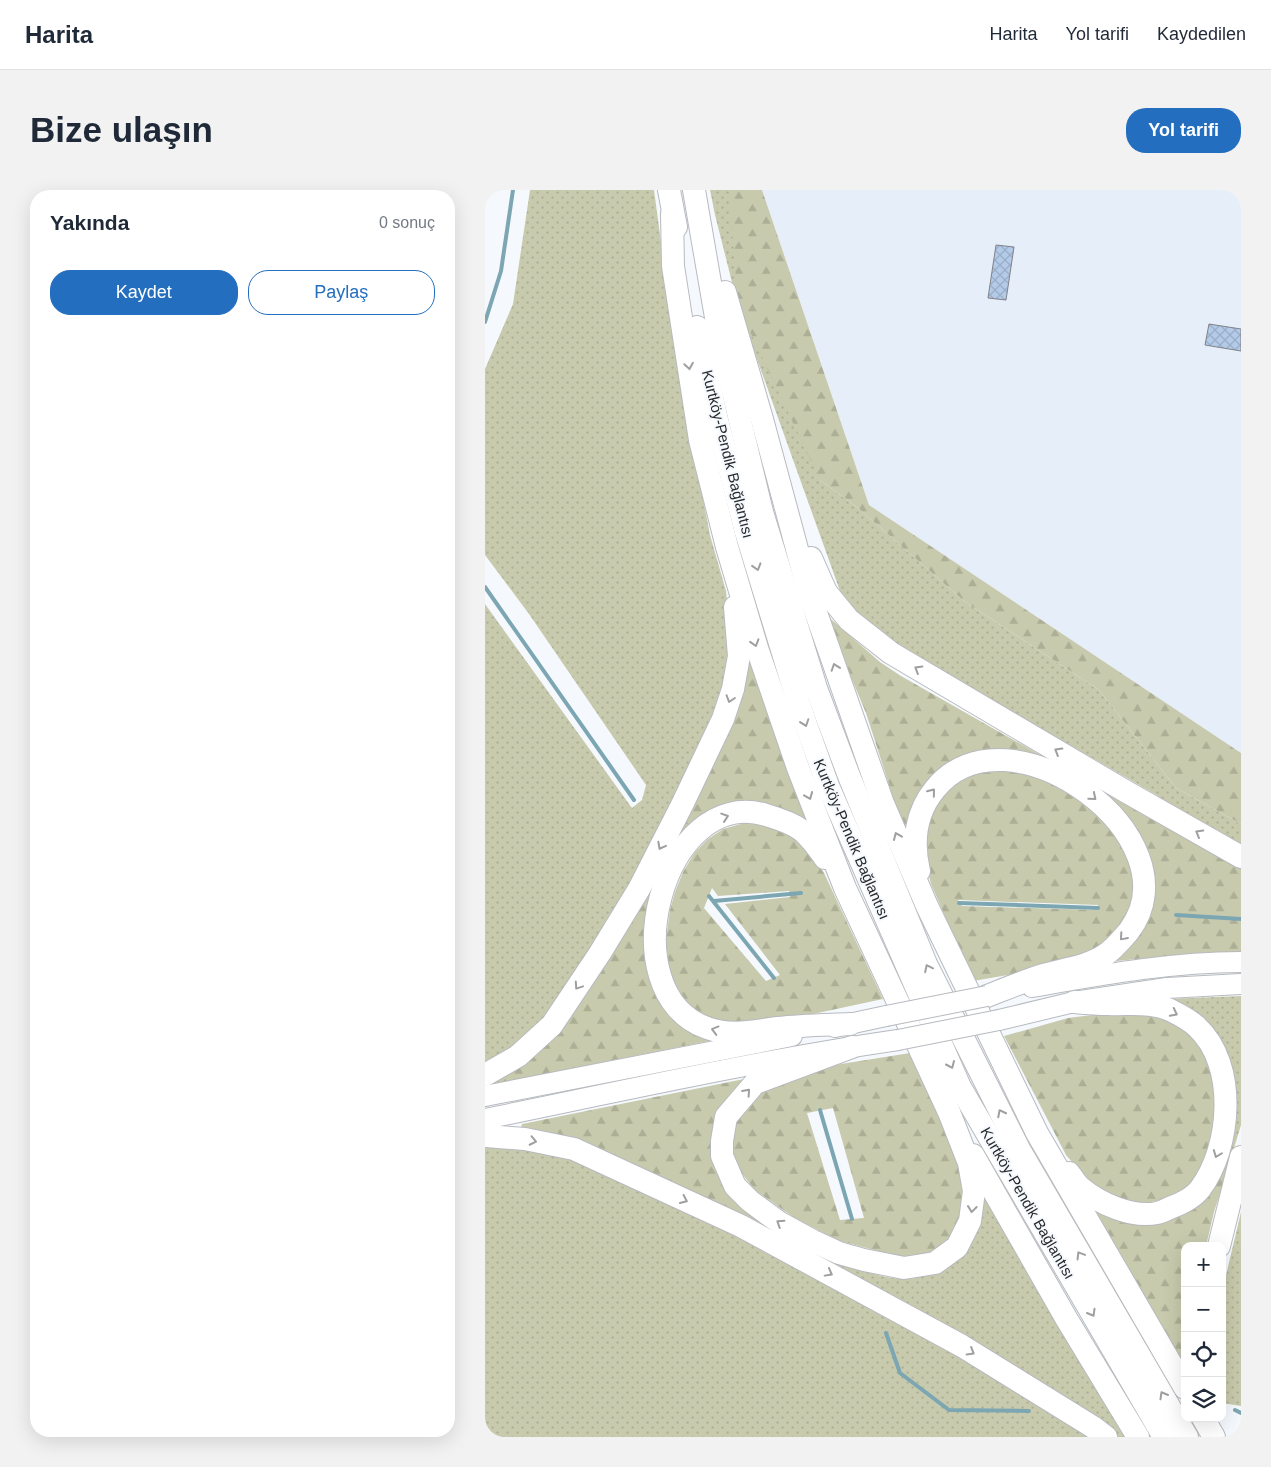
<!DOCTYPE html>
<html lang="tr">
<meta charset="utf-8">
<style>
body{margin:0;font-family:Arial,sans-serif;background:#f2f2f3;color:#1f2937}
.controls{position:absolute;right:15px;bottom:15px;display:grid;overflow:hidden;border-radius:10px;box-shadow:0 5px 20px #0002}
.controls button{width:45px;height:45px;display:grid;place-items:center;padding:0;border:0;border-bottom:1px solid #e0e1e3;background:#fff;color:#1f2937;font:25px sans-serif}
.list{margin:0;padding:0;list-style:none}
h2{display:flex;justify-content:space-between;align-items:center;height:65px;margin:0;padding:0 20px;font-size:21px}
h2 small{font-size:16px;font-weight:400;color:#747a83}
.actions{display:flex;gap:10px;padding:15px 20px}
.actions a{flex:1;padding:11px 0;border:1px solid #236ebe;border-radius:20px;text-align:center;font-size:18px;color:#236ebe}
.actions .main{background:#236ebe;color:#fff}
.icon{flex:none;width:28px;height:28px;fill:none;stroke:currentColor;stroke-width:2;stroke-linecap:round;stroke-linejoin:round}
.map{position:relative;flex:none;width:756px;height:1247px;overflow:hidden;border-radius:20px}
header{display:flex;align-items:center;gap:30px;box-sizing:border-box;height:70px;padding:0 25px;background:#fff;border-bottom:1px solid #e0e1e3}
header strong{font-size:24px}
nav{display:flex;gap:28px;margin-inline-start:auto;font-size:18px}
.intro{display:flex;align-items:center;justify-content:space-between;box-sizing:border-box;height:120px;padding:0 30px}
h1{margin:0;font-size:35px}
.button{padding:12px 22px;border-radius:20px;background:#236ebe;color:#fff;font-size:18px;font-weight:700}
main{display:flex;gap:30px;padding:0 30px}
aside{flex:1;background:#fff;border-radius:20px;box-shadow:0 5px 20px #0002}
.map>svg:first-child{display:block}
.built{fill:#e6eef9}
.grass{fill:url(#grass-dots)}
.forest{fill:url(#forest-firs);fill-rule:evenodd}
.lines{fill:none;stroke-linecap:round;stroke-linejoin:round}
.stream{stroke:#7da6b3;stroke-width:4}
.building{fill:url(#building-cross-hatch);stroke:#7f8287}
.trunk-casing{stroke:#b7babf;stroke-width:22}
.motorway-casing{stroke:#b7babf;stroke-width:24}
.trunk{stroke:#fff;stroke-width:20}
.motorway{stroke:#fff;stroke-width:22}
.trunk-bridge-casing{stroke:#b7babf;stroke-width:22;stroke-linecap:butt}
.trunk-bridge{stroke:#fff;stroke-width:20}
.oneway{stroke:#9e9fa0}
.labels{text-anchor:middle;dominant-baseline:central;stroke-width:4;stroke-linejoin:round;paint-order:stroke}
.street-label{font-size:15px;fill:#28292b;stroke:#f5f9fe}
</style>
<header>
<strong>Harita</strong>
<nav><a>Harita</a><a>Yol tarifi</a><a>Kaydedilen</a></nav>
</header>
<div class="intro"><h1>Bize ulaşın</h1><a class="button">Yol tarifi</a></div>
<main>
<aside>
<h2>Yakında<small>0 sonuç</small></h2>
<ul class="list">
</ul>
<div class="actions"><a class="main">Kaydet</a><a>Paylaş</a></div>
</aside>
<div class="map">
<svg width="756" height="1247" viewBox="0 0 756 1247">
<defs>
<pattern id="grass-dots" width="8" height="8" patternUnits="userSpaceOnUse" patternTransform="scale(1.25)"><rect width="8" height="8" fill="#c8caad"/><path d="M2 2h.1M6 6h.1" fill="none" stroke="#acae95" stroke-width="1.8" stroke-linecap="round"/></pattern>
<pattern id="forest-firs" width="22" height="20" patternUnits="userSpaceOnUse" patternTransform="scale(1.25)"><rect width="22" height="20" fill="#c8caad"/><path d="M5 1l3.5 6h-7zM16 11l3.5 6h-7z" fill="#acae95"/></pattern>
<pattern id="building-cross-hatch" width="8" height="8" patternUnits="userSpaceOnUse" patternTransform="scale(1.25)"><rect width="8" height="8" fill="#b4cae9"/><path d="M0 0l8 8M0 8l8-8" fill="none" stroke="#9baec8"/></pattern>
</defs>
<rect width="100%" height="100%" fill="#f5f9fe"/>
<path class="built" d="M277 0H756V563L384 315Z"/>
<g class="grass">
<path d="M45 0H169L193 179 225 345 241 401 247 457 243 493 144 701 63 827 0 879V414L147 618 157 610 161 595 44 424 0 365V179L28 114Z"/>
<path d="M225 0H246L335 290 373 318 479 411 614 500 691 598 756 634V655L676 610 673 606 402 449 375 426 355 401 253 116 230 25Z"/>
<path d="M756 806V935L744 975 738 974 680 809Z"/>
<path d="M0 952 99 971 192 1014 483 1168 606 1247H0Z"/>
<path d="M498 998 644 1247H626L326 1061C352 1071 394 1090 422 1089 428 1089 435 1087 441 1085Z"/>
<path d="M756 1022V1216L737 1213V1102Z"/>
</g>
<g class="forest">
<path d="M244 0H277L384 315 756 563V634L691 598 614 500 479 411 373 318 335 290 253 116Z"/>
<path d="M339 423 395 472 416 486 555 565 557 564 756 678V762L711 763 622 772 665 697 608 600 485 566 422 651 381 523Z"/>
<path d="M261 443 330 646 292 618 272 613 250 615 228 621 200 639 181 667 165 789 234 849 4 895 149 719Z"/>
<path d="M538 580 607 615 645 662 652 712 618 759 552 780 488 791 446 694 437 658 439 640 454 605 485 582ZM473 710 613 715V720L477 716Z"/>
<path d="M263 632 287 635 316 650 339 683 398 809 272 836 225 831 201 813 184 783 181 749 185 720 190 702 198 682 210 662 223 649 238 639ZM227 698 233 706 304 701 305 707 240 714 295 785 281 791 219 718Z"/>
<path d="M631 822 671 823 696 833 720 855 732 892 725 965 711 988 691 1006 663 1013 633 1011 610 998 581 965 519 846 583 828Z"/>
<path d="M425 863 477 975 479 1025 466 1048 445 1063 416 1067 355 1051 311 1029 270 1000 250 975 246 956 249 939 253 924 273 898 331 878ZM348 918 379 1028H378L355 1030 322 923Z"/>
<path d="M264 888 228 968 326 1061 35 942 37 934Z"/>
<path d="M738 974 744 975 729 1022 721 1056H700V1182L601 1014 665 1032Z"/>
</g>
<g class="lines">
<g class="stream">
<path d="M0 132 16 81 28 0"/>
<path d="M0 397 149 610"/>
<path d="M224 706 289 788"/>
<path d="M229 711 316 703"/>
<path d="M474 713 613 718"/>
<path d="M691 725 756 729"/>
<path d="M335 920 367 1029"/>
<path d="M401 1143 415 1183 464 1220 544 1221"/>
<path d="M750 1220 756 1223"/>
</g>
</g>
<g class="building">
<path d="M511 55 529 57 521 110 503 108Z"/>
<path d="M724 134 756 139V161L720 155Z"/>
</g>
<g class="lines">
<g class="trunk-casing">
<g id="trunk">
<path d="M547 797C616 785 686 772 756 772"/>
<path d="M514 830 589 812 682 798 756 794"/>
<path d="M350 837 401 826"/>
<path d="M0 906 307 846"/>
<path d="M0 929C137 901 275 870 413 850"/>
</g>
</g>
<g class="motorway-casing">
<g id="motorway">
<path d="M184 0 191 37"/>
<path d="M209 0 233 139 277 322 331 498 364 586 441 774 534 959 702 1247"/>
<path d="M187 24 188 76 215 250 242 357 272 458 313 578 360 698 464 922 484 973 489 1001 485 1031 472 1057 450 1073 419 1078 379 1070 354 1063 328 1051 295 1033 265 1011 250 996 237 966V951L241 927 270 893 367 857"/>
<path d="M240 102 277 229 323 400 397 611 442 716 552 943 700 1198"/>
<path d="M212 137 231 226 261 342 313 512 343 596 475 897 679 1247"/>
<path d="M326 368 341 402 364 430 406 463 640 601 756 667"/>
<path d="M340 668C320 640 315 635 281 625 178 594 123 803 222 838 247 847 268 841 293 838 317 835 341 835 365 834"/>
<path d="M434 681C427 651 431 622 450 599 522 509 714 648 644 741 637 749 629 759 620 765 600 778 577 779 555 786 537 792 520 799 502 806"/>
<path d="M0 885 33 866 67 835 115 763 154 699 197 615 238 529 248 499 254 466 250 417"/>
<path d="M0 946 40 949 89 959 256 1036 477 1156 608 1237 621 1247"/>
<path d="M488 965 581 1128 653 1247"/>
<path d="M584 983C588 988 591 994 596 998 615 1014 647 1028 672 1023 677 1022 682 1019 687 1017 696 1014 709 1007 715 999 746 958 753 875 712 837 706 831 695 825 687 821 668 811 644 815 623 814 612 814 600 813 589 812"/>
<path d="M734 1056 756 967"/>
<path d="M718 1228 729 1247"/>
</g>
</g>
<use href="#trunk" class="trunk"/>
<use href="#motorway" class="motorway"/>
<g class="trunk-bridge-casing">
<g id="trunk-bridge">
<path d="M401 826 502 806"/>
<path d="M413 850 514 830"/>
</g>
</g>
<use href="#trunk-bridge" class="trunk-bridge"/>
</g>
<defs><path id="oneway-chevron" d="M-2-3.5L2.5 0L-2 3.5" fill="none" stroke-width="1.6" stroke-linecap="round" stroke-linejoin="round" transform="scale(1.25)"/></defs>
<g class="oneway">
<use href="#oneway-chevron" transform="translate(204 176) rotate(81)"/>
<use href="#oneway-chevron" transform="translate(272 377) rotate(73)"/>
<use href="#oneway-chevron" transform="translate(270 453) rotate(73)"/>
<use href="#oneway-chevron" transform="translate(350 477) rotate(-109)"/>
<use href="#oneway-chevron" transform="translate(433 479) rotate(-149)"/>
<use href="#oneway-chevron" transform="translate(245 509) rotate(108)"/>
<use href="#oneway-chevron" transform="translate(320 533) rotate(71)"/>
<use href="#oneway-chevron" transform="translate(573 561) rotate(-149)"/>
<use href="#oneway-chevron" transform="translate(447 602) rotate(-51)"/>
<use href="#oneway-chevron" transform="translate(324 606) rotate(68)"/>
<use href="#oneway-chevron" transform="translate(608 607) rotate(40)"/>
<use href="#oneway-chevron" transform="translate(240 627) rotate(-18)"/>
<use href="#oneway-chevron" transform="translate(714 643) rotate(-150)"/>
<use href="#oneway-chevron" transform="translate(412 646) rotate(-113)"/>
<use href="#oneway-chevron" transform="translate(176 656) rotate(118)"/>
<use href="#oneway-chevron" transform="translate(638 747) rotate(131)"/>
<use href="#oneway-chevron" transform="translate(443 778) rotate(-116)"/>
<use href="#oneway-chevron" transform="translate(93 796) rotate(124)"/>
<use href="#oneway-chevron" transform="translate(689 823) rotate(27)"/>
<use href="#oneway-chevron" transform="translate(230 840) rotate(-165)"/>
<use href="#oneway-chevron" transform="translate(466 875) rotate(66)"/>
<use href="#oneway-chevron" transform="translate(262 902) rotate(-48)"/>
<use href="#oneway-chevron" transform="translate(516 923) rotate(-117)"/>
<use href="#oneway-chevron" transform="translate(48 951) rotate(12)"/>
<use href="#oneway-chevron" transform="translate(732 964) rotate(111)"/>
<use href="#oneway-chevron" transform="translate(199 1010) rotate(25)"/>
<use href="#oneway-chevron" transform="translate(487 1019) rotate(97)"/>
<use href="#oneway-chevron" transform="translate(295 1033) rotate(-147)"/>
<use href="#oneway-chevron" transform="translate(595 1065) rotate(-121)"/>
<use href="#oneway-chevron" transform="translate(344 1083) rotate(29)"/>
<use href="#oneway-chevron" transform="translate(607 1123) rotate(60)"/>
<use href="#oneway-chevron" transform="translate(486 1162) rotate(31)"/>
<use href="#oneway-chevron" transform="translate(678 1205) rotate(-120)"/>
</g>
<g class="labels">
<g class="street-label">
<text transform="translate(243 264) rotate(76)">Kurtköy-Pendik Bağlantısı</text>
<text transform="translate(367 649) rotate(67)">Kurtköy-Pendik Bağlantısı</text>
<text transform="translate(543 1013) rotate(60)">Kurtköy-Pendik Bağlantısı</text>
</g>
</g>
</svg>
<div class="controls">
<button>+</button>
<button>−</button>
<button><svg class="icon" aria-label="locate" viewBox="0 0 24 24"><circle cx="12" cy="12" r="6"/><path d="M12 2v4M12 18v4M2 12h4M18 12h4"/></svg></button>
<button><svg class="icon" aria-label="layers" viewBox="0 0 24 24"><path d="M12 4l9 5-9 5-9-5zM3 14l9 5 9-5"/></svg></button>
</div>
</div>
</main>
